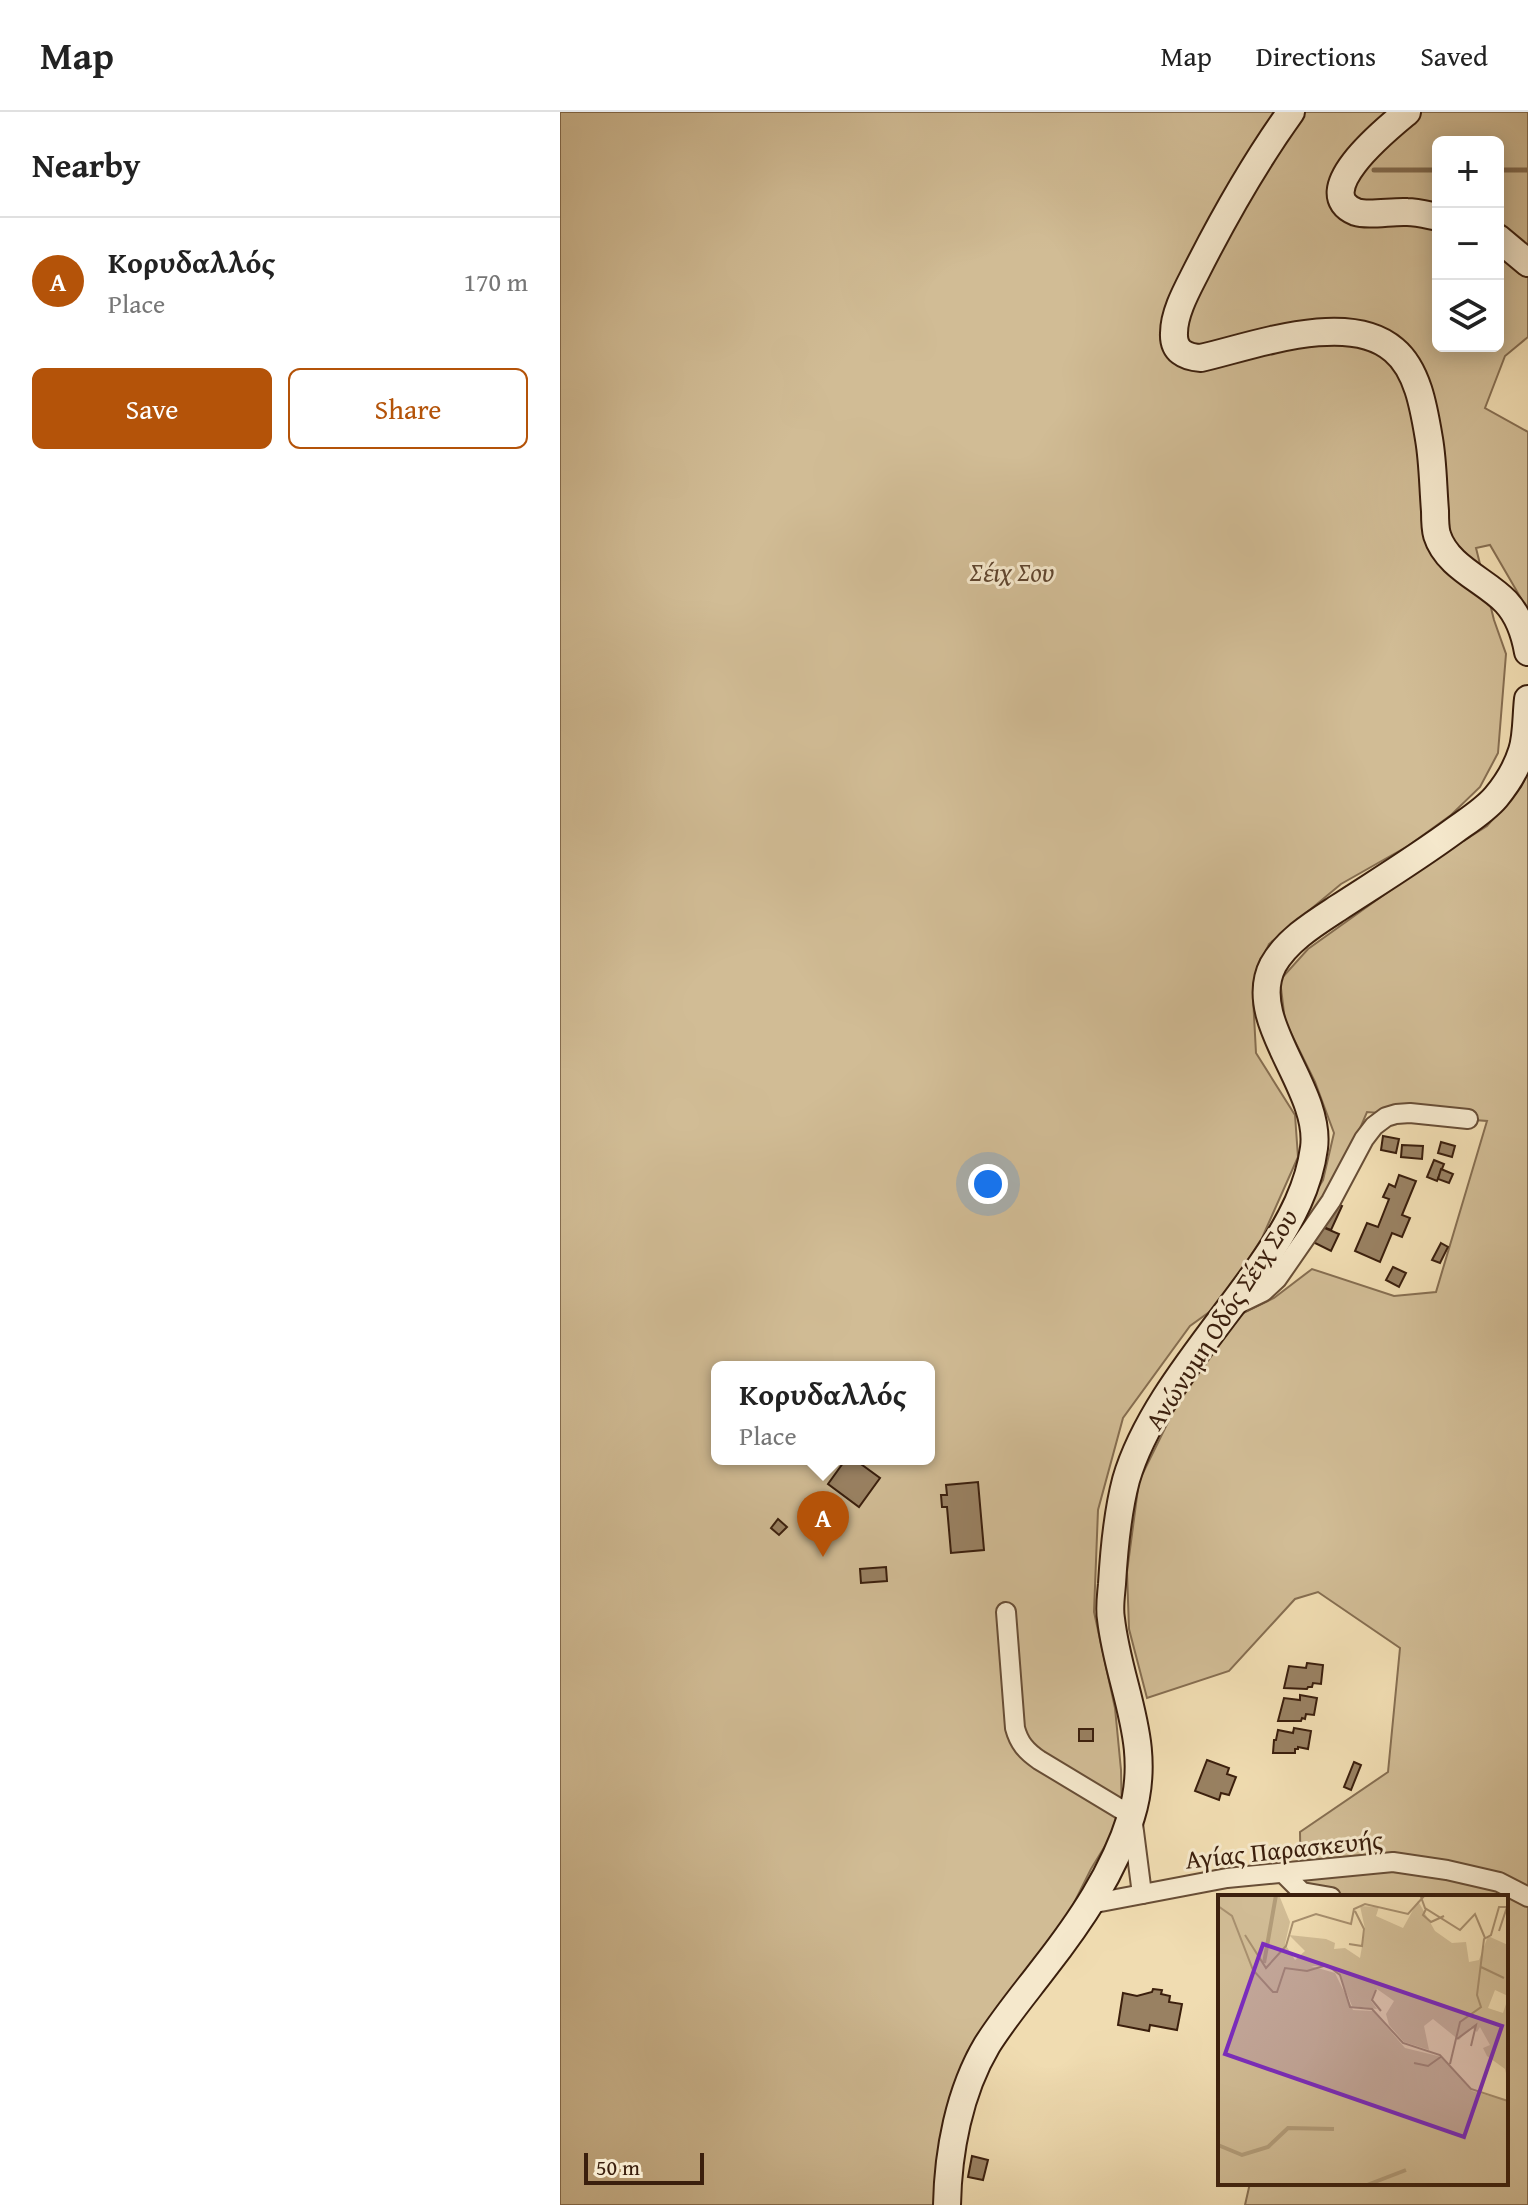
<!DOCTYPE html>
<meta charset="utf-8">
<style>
body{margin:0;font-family:"Gentium Book Plus",serif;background:#f2f2f2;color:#222}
.controls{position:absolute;right:24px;top:24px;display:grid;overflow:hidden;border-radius:12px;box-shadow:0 4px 20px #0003}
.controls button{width:72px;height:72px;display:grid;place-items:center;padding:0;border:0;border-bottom:2px solid #e0e0e0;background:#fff;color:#222;font:40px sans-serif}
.scale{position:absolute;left:24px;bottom:20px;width:120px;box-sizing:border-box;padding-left:8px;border:4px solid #3b1f0d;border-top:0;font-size:22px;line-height:28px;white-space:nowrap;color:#3b1f0d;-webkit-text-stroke:6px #f5e8cc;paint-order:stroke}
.you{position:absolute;left:428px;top:1072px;width:28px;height:28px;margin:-20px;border:6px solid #fff;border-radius:50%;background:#1a73e8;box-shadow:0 0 0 12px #1a73e833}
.badge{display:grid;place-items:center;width:52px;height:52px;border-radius:50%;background:#b45309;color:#fff;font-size:26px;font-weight:700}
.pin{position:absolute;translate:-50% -66px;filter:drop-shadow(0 2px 4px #0008)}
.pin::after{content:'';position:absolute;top:42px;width:28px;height:24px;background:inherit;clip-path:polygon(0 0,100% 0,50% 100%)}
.popup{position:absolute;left:151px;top:1249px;width:224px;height:104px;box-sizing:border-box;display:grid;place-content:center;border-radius:12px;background:#fff;filter:drop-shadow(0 2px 6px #0005);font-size:26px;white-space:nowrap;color:#767676}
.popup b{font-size:30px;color:#222}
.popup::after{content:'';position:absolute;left:50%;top:100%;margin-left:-16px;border:16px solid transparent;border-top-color:#fff}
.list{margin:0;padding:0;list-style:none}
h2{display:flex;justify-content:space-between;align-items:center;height:104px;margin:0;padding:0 32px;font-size:34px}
h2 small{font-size:26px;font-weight:400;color:#767676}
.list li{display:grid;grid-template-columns:52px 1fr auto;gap:24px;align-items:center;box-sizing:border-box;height:128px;padding:0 32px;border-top:2px solid #e0e0e0}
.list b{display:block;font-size:30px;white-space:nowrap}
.list p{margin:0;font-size:26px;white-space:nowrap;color:#767676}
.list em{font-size:26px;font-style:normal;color:#767676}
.actions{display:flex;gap:16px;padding:24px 32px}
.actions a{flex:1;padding:18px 0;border:2px solid #b45309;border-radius:12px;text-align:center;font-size:28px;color:#b45309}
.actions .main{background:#b45309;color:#fff}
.icon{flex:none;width:44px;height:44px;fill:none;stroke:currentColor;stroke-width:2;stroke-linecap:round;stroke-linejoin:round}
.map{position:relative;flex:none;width:968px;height:2093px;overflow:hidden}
header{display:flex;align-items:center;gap:48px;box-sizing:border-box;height:112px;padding:0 40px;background:#fff;border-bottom:2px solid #e0e0e0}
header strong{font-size:38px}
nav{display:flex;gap:44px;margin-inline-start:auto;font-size:28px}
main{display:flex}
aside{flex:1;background:#fff}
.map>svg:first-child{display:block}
.green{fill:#d1bc95;stroke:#866e51;stroke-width:2;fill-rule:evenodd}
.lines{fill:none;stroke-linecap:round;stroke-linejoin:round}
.stream{stroke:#826a4e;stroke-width:5}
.building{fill:#998162;stroke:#3b1f0d;stroke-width:2}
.street-casing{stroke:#684e36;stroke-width:22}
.secondary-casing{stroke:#3b1f0d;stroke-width:30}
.street{stroke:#f5e8cc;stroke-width:18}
.secondary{stroke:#f5e8cc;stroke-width:26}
.labels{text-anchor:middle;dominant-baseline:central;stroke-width:6;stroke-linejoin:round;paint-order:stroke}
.park-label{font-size:26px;font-style:italic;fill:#60462f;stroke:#f5e8cc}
.street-label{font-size:26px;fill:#3b1f0d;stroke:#f5e8cc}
.inset-river{fill:none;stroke:#b29c79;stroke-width:4}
.inset-road{fill:none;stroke:#a8906f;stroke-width:2}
.view{fill:#7b2cbf;fill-opacity:0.15;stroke:#7b2cbf;stroke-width:4}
.inset-edge{fill:none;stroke:#3b1f0d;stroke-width:4}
</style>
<header>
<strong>Map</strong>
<nav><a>Map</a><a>Directions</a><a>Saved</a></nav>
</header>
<main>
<aside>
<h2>Nearby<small></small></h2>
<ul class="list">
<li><span class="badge">A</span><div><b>Κορυδαλλός</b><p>Place</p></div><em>170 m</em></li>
</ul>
<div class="actions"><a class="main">Save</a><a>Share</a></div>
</aside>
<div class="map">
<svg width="968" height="2093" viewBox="0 0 968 2093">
<rect width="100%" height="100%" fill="#f0dcb1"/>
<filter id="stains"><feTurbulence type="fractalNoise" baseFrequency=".0025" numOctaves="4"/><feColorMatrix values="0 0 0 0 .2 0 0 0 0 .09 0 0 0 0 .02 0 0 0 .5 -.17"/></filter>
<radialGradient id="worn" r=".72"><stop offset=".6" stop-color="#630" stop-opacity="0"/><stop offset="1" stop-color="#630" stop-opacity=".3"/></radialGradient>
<g class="green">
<path d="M0 0H968V225L945 244 925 296 968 320V532L962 488 930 433 916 436 934 508 946 542 938 641 920 675 891 703 848 734 781 772 709 832 697 858 693 885 696 941 735 1003 738 1045 702 1126 659 1193 630 1214 563 1306 538 1398 534 1500 555 1596 561 1658 562 1706 531 1757 509 1801 473 1851 460 1865 407 1940 382 2032 378 2093H0ZM878 30H938V234H878ZM157 1255H369V1347H157Z"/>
<path d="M968 660V2093H685L690 2071H946V1785H741L740 1720 828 1660 840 1536 758 1480 735 1487 669 1559 587 1586 569 1517 567 1460 579 1369 615 1296 673 1206 714 1186 752 1157 834 1184 876 1180 927 1009 807 1000 777 1070 699 1182 694 1180 763 1068 774 1021 755 970 725 909 720 868 748 837 867 752 927 714 961 675Z"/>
</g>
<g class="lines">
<g class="stream">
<path d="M814 58H878"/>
<path d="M938 58H968"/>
</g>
</g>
<g class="building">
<path d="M823 1024 839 1027 836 1041 821 1038Z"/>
<path d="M881 1030 895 1034 892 1045 878 1041Z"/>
<path d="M842 1033 863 1034 862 1047 841 1045Z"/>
<path d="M874 1048 884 1052 877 1069 867 1065Z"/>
<path d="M881 1057 893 1062 889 1071 878 1067Z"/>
<path d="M839 1063 856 1069 842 1103 850 1106 842 1125 832 1121 820 1150 795 1139 807 1111 818 1115 829 1087 823 1085 829 1072 835 1075Z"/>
<path d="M774 1091 782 1094 771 1118 763 1115Z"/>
<path d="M760 1114 779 1122 771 1139 753 1130Z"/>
<path d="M881 1131 888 1135 880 1151 872 1148Z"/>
<path d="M833 1155 846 1161 839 1175 826 1168Z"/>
<path d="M286 1347H294L320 1366 299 1395 268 1372Z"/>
<path d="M418 1370 424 1438 391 1441 387 1395H382L381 1383H387L386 1373Z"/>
<path d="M218 1407 227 1415 219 1423 211 1416Z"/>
<path d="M326 1455 327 1469 301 1471 300 1457Z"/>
<path d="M747 1551 763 1553 761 1572 753 1571 752 1575H748L747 1577 724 1576 729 1554 746 1556Z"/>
<path d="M740 1583 757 1586 754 1603 746 1602 745 1607 742 1606 741 1609H718L724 1586 740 1588Z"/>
<path d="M734 1616 751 1619 748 1637 738 1635V1637H735V1641H713L714 1628H716L718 1618 733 1621Z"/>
<rect x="519" y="1617" width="14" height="12"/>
<path d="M647 1648 669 1656 667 1662 676 1665 669 1683 661 1681 659 1688 635 1679Z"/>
<path d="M794 1650 801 1653 791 1678 784 1675Z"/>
<path d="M593 1877 602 1878 601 1882 610 1884 609 1890 622 1892 617 1918 590 1913 589 1919 558 1913 563 1881 577 1884 592 1880Z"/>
<path d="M412 2044 428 2048 423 2068 408 2065Z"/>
</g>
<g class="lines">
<g class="street-casing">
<g id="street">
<path d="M674 1194 703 1180 717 1167 771 1089 804 1027 814 1014 826 1005 836 1002 850 1001 908 1007"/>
<path d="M446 1500 455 1616C459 1631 466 1639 479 1648L572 1704 582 1782"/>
<path d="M723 1761 742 1780 771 1785"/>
<path d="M530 1792 667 1766 833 1750 887 1758 939 1770 968 1785"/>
</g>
</g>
<g class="secondary-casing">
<g id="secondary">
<path d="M731 0C695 50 665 103 637 158 628 176 614 200 614 221 613 239 625 245 641 246 693 234 789 198 834 238 858 258 864 297 869 327 873 350 873 375 875 399 875 407 875 416 877 423 887 455 925 468 946 490 958 503 965 523 968 540"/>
<path d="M847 0C829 15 747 80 796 100 808 104 833 99 847 100 857 100 868 103 878 105"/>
<path d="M938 126 968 151"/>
<path d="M387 2093C388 2040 399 1980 427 1933 444 1906 465 1881 484 1856 520 1810 554 1760 571 1705 594 1632 559 1577 551 1507 549 1496 551 1484 552 1472 554 1438 557 1402 566 1368 589 1288 664 1210 710 1140 731 1108 749 1074 754 1036 762 976 684 909 713 853 727 828 755 811 778 796 818 770 857 746 895 718 909 708 925 698 936 685 946 673 957 655 962 639 967 624 966 604 968 587"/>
</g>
</g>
<use href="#street" class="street"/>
<use href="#secondary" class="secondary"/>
</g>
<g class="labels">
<g class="park-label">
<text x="452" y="459">Σέιχ Σου</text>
</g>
<g class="street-label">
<text transform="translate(661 1207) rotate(-57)">Ανώνυμη Οδός Σέιχ Σου</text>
<text transform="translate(724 1737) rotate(-6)">Αγίας Παρασκευής</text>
</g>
</g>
<g transform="translate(658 1783)">
<rect width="290" height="290" fill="#f0dcb1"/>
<path d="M0 0H61L72 27 67 49 77 65 87 56 71 40 108 44 117 48 116 54 127 53 142 63 147 34 142 11 161 12 158 21 185 33 200 6 217 36 234 48 248 47 251 67 261 65 270 41 290 50V101L277 95 270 113 285 118 290 103V187L287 174 269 161 265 153 272 150 262 132 259 137 253 132 241 145 215 124 206 131 211 155 186 147 171 130 168 119 176 106 159 94 153 106 169 127 159 114 134 111 118 72 93 71 117 78 135 115 155 116 187 153 224 162 254 196 290 206V290H0Z" fill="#d1bc95"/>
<path class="inset-river" d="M46 68 58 0M0 250 24 260 50 252 70 233 116 234M149 290 188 275"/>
<path class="inset-road" d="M203 2 207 13 242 35 257 19 267 43M0 11 14 21 35 75 55 97H59L67 73 89 76 109 70 122 80 132 112 154 114 185 148 222 160 253 194 290 206M208 14 205 20 213 27 226 21M281 36 289 12M27 40 48 73 68 51 75 27 98 19 133 29 136 14 147 9 190 19 207 0M131 49 144 51 146 34 137 16M263 72 286 83M158 95 154 105 163 116M239 144 258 130 253 151M196 168 210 171 224 161M232 169 242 127 263 112 259 100 266 44 273 40 281 12H290"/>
<path class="view" d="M45 49 284 131 246 242 7 159Z"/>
<rect width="290" height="290" class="inset-edge"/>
</g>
<rect width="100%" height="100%" filter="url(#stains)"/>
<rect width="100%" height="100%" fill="url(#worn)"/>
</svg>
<div class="controls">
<button>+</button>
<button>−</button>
<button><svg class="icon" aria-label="layers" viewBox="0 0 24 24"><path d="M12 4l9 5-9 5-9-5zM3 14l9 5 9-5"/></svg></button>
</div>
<div class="scale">50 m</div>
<div class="you"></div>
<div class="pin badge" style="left:263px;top:1445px">A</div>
<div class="popup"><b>Κορυδαλλός</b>Place</div>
</div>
</main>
